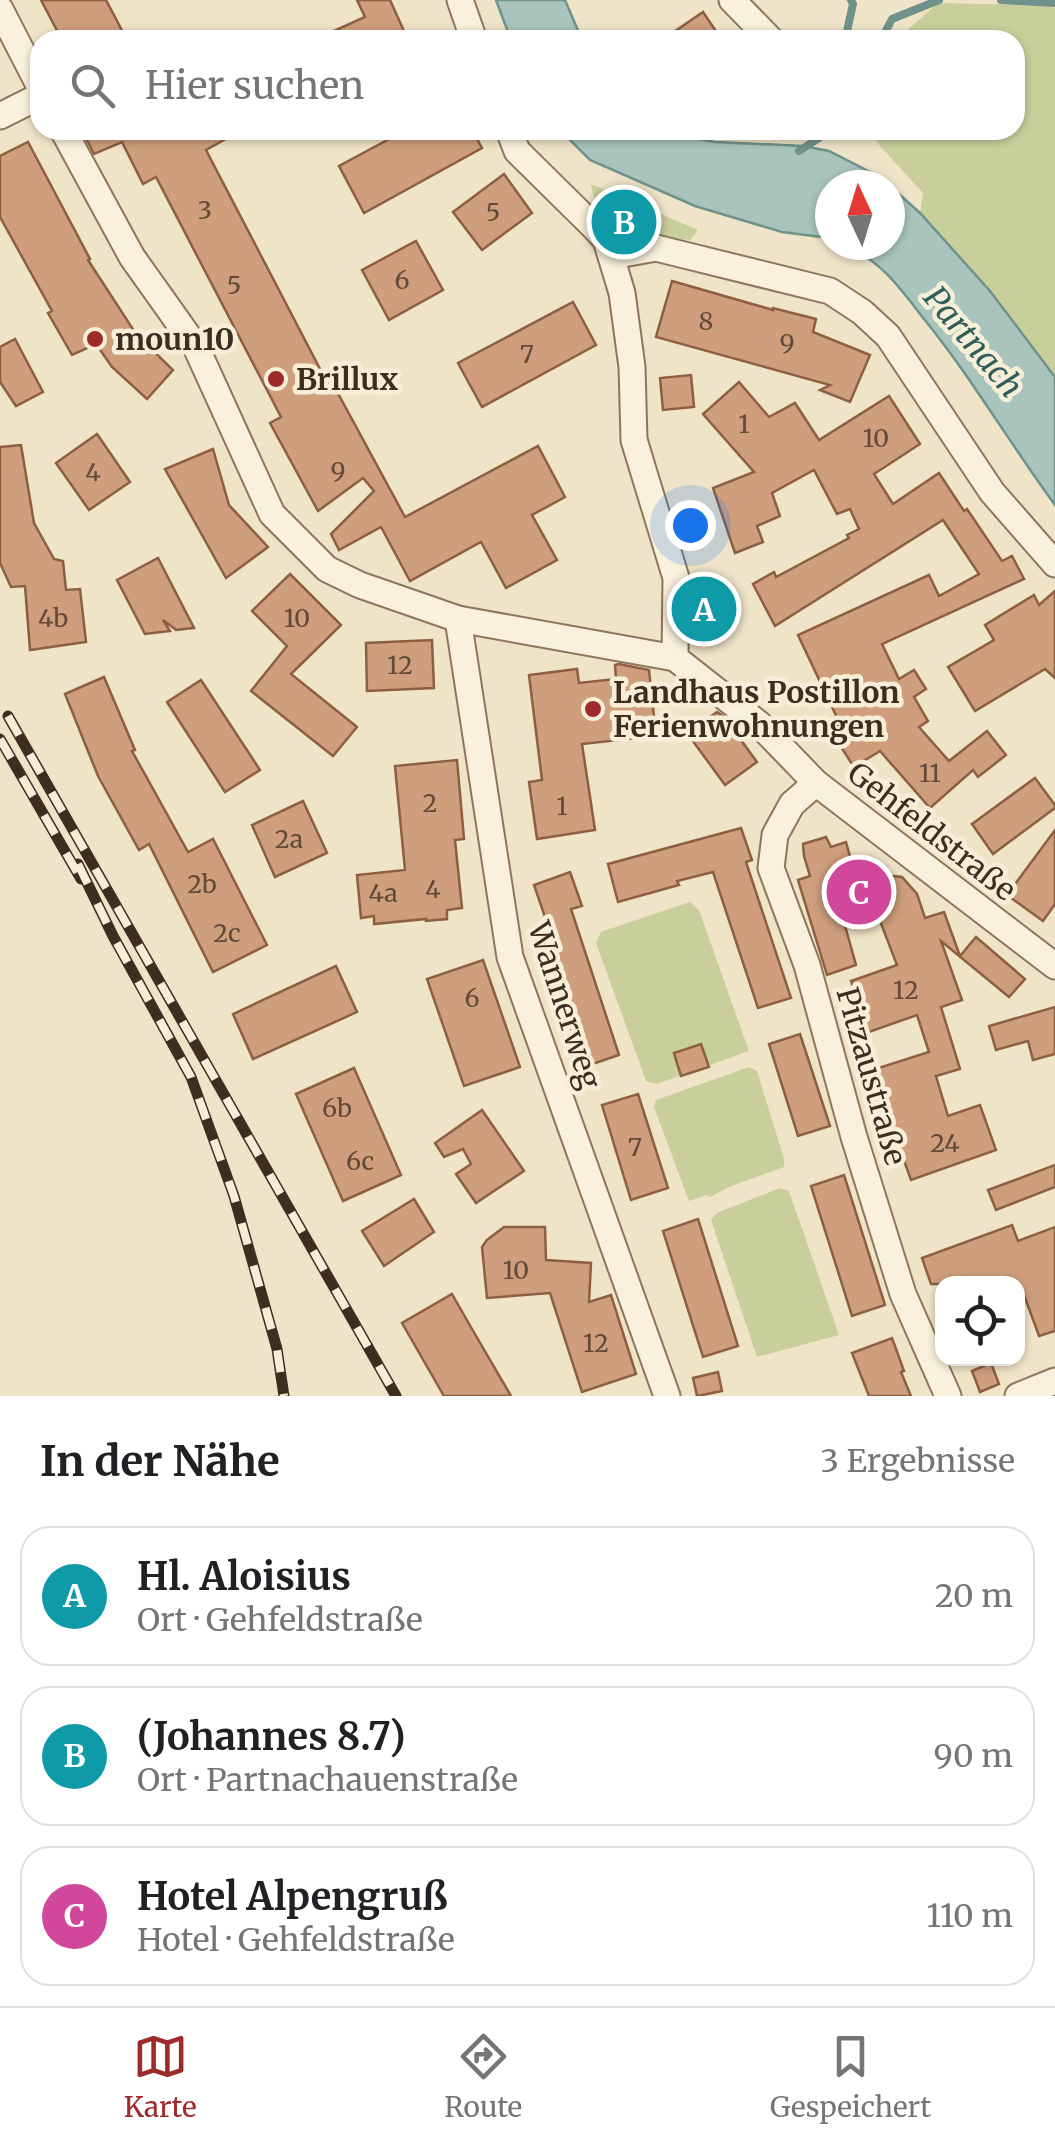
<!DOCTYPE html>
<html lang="de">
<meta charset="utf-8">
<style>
body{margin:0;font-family:Merriweather,serif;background:#f6f6f6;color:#202124}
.controls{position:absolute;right:30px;bottom:30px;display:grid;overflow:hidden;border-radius:20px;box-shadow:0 2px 8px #0004}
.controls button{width:90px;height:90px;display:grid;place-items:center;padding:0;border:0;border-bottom:2px solid #e0e0e0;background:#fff;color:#202124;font:50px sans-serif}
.compass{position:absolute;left:815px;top:170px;width:90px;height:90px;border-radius:50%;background:#fff;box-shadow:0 2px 8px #0004;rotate:356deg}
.you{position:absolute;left:690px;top:525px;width:35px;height:35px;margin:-25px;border:8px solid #fff;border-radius:50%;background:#1a73e8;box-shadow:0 0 0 15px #1a73e833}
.badge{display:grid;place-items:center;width:65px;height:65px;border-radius:50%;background:#9e2a2b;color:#fff;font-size:32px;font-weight:700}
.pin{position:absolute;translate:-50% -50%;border:5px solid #fff;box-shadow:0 2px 10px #0006}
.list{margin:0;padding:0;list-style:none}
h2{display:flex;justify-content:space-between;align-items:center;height:130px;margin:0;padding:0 40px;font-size:42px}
h2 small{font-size:32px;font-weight:400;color:#757577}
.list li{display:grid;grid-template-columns:65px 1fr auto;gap:30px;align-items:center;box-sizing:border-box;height:140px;margin:0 20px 20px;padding:0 20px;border:2px solid #e0e0e0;border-radius:30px}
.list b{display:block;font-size:38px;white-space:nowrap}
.list p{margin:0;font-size:32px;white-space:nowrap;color:#757577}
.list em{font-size:32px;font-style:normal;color:#757577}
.icon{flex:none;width:55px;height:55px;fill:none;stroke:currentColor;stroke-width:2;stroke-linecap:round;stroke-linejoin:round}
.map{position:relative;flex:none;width:1055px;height:1396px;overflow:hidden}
.search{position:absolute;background:#fff;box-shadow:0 2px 8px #0004;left:30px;right:30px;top:30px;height:110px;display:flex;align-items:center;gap:25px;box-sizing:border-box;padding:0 35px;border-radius:30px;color:#757577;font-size:38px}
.sheet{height:610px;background:#fff}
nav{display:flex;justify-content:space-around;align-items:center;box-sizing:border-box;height:140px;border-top:2px solid #e0e0e0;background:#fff;font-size:28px;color:#757577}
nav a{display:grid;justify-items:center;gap:5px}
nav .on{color:#9e2a2b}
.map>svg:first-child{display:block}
.green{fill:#c9cf9b}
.water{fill:#a9c4bc;stroke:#6f938a;stroke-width:2.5}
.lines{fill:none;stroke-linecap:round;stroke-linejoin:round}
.stream{stroke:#6f938a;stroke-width:8}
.building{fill:#cf9f7d;stroke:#8d5f41;stroke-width:2.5}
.minor-casing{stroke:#8d765c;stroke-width:29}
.minor{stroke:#faf1dc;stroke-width:25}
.rail-casing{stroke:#3d2e20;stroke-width:11}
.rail{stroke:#f7eed8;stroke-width:8;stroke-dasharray:22;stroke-linecap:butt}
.poi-dot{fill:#9e2a2b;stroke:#f7eed8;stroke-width:4}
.labels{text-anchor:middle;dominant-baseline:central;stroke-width:9;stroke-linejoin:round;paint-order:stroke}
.number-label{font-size:25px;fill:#624a37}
.poi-label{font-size:30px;font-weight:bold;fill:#3d2e20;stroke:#f7eed8;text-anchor:start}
.street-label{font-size:30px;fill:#3d2e20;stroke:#f7eed8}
.water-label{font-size:32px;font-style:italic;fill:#2f5d5a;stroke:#f7eed8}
</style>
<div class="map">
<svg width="1055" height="1396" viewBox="0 0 1055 1396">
<rect width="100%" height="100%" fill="#f0e4c8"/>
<g class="green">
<path d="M938 3 1050 5 1055 8V377L990 292 920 213 923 193 880 146 870 130H1015V40H896Z"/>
<path d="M591 184 698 230 690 240C672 238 626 238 612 227 601 218 593 198 591 184Z"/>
<path d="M690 902 699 910 749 1051 657 1084 646 1081 596 943 601 932Z"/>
<path d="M749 1067 757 1071 784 1159V1167L729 1187 710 1197 706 1195 689 1201 654 1107 656 1100Z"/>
<path d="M780 1188 789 1191 839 1335 757 1357 711 1220 717 1213Z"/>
</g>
<g class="water">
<path d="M496 0H565L582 40H511Z"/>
<path d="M560 130H651L715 142 804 146 829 151 880 177 889 185H830V238L782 232 695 206 590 160Z"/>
<path d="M890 186 920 213 990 291 1055 377V505C1010 444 972 378 924 319 899 287 883 263 846 245H890Z"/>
</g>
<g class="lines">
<g class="stream">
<path d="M1001 0 1055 3"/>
<path d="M845 40 853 4 851 0"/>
<path d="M881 40 892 19 939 0"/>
<path d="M799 151 825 134 828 130"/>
</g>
</g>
<g class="building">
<path d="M41 0H106L127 40H62Z"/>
<path d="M357 0H390L408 40H314L365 17Z"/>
<path d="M703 12 722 40H662Z"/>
<path d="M82 130H242L206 150 331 390 335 388 405 517 538 446 565 497 532 515 557 560 506 588 481 542 410 581 381 527 339 550 331 534 374 491 363 478 318 511 270 423 281 417 156 177 143 184 122 142 94 154Z"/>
<path d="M406 130H472L482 148 364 213 339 166Z"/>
<path d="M28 142 90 259 88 260 136 334 173 370 147 399 112 367 96 344 72 355 48 313 52 311 0 217V156Z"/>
<path d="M504 174 532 213 482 250 453 212Z"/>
<path d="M416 241 443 290 389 320 362 270Z"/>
<path d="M672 281 773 310V308L816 319 813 332 870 355 850 402 820 390 830 385 656 337Z"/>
<path d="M573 302 596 345 482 407 458 363Z"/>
<path d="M15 339 43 392 16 406 0 382V347Z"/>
<path d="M691 375 694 407 663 410 660 378Z"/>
<path d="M739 382 769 417 795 403 819 440 889 396 920 444 874 474 893 504 939 473 964 511 967 509 1002 561 1012 556 1024 579 882 644 899 679 914 670 926 689 914 697 928 721 919 727 949 761 987 731 1006 755 978 777 973 770 930 808 880 751 854 767 830 730 840 724 798 635 929 575 939 596 979 574 943 520 775 626 753 584 774 572 776 577 849 538 847 535 859 529 850 509 837 514 814 470 772 493 780 516 757 526 763 542 735 553 713 488 754 472 703 414Z"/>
<path d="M97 434 130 482 89 510 56 463Z"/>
<path d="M21 445 34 523 54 559 63 561 66 590 80 589 86 642 30 650 25 586 11 587 0 563V447Z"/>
<path d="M213 449 229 505 268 547 226 578 165 469Z"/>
<path d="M158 558 194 628 176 630 163 620 170 631 145 634 117 580Z"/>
<path d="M290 574 341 625 291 674 357 727 333 756 251 691 287 646 252 611Z"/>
<path d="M1055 591V678L1045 669 975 711 948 667 994 640 985 625 1034 595 1039 605Z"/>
<path d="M432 640 434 688 367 691 366 643Z"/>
<path d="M619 664 649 670 656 736 582 744 595 830 537 839 529 782 542 780 529 675 577 669 579 683 616 679 615 665Z"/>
<path d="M104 677 135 750 132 751 188 852 213 839 267 945 213 972 149 844 139 850 98 776 65 694Z"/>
<path d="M201 680 260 770 225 792 167 702Z"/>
<path d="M717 712 724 717 757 762 725 785 687 733Z"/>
<path d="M457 760 464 839 455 840 462 908 447 910V919L426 921V919L374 924V916L361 918 357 875 405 870 395 766Z"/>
<path d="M1035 778 1055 805V808L993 854 972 824Z"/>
<path d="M303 801 327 853 275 877 252 825Z"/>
<path d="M741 828 752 860 746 862 791 998 758 1008 713 872 677 881 679 885 618 902 608 864Z"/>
<path d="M1055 830V904L1043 921 1007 895Z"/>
<path d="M826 837 831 847 846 842 858 885 893 876 902 877 917 894 925 918 944 912 960 956 976 937 1025 979 1009 997 941 941 962 1000 941 1007 960 1069 936 1076 948 1116 980 1105 996 1150 911 1180 886 1111 879 1113 866 1072 929 1052 917 1015 869 1032 851 981 897 965 877 913 844 922 856 965 827 975 798 880 810 876 804 856 803 844Z"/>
<path d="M570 872 582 906 571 909 619 1055 584 1067 546 952 556 949 534 885Z"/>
<path d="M483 960 520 1067 464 1086 427 979Z"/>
<path d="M336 966 357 1012 253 1059 233 1014Z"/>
<path d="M1055 1007V1054L1033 1060 1028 1041 996 1050 989 1026Z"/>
<path d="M800 1034 830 1126 798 1136 769 1044Z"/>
<path d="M701 1044 709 1067 681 1076 674 1053Z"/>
<path d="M354 1068 401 1175 343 1201 296 1094Z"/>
<path d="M638 1094 668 1188 631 1200 602 1105Z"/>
<path d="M482 1110 524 1171 476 1203 456 1174 471 1164 463 1149 444 1157 435 1143Z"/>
<path d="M1055 1165V1187L996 1210 988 1190Z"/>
<path d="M844 1175 885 1305 852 1316 811 1186Z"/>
<path d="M414 1199 434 1232 384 1266 362 1231Z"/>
<path d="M698 1219 738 1346 703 1357 663 1231Z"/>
<path d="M1012 1225 1018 1241 1055 1227V1331L1039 1336 1020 1284H931L922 1258Z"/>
<path d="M504 1227H545L546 1260 591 1263 589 1302 611 1295 636 1374 582 1392 550 1293 487 1298 482 1247 487 1240Z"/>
<path d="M452 1294 472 1329 511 1396H444L402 1323Z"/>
<path d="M892 1338 904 1371 901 1372 911 1396H869L852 1353Z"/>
<path d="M991 1363 999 1384 980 1392 972 1371Z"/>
<path d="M718 1372 722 1391 697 1396 693 1378Z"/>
</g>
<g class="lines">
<g class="minor-casing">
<g id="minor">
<path d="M460 0 474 40"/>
<path d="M732 0 771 40"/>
<path d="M0 9 40 87"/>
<path d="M0 116 40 96"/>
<path d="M63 130 132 257 196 347 272 514 327 569 360 585 458 619 675 658"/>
<path d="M509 130 517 151 595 228 606 240 622 293 632 367 634 440 676 578 675 658 759 724 816 783 1055 966"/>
<path d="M612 256 656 248 830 291 862 312 888 336 992 492 1055 564"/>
<path d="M458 619 510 957 667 1396"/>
<path d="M816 783 792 804 775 835 771 868 807 965 854 1137 903 1294 948 1396"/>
<path d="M1018 1396 1055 1381"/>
</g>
</g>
<use href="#minor" class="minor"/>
<g class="rail-casing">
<g id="rail">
<path d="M8 716 396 1396"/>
<path d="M0 739 81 879"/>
<path d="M78 864 113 936 191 1077 234 1196 277 1349 284 1396"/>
</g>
</g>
<use href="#rail" class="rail"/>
</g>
<g class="poi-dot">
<circle cx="95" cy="339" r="10"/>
<circle cx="276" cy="379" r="10"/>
<circle cx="593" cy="709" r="10"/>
</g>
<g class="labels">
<g class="number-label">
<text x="205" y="210">3</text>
<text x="493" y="212">5</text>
<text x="402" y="280">6</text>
<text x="234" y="285">5</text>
<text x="706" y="321">8</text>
<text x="787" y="343">9</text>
<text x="527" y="354">7</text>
<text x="744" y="424">1</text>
<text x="876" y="438">10</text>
<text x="338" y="471">9</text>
<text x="93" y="472">4</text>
<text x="53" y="618">4b</text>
<text x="297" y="618">10</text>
<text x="400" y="665">12</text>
<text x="930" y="773">11</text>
<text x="430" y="803">2</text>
<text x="562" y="806">1</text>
<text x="289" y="839">2a</text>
<text x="202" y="884">2b</text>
<text x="433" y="889">4</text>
<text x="383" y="893">4a</text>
<text x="227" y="933">2c</text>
<text x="906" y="990">12</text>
<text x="472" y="998">6</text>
<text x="337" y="1108">6b</text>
<text x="945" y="1143">24</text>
<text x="635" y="1147">7</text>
<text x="360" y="1161">6c</text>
<text x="516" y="1270">10</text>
<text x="596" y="1343">12</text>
</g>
<g class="poi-label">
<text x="115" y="339">moun10</text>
<text x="296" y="379">Brillux</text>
<text x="613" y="692">Landhaus Postillon<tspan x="613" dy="34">Ferienwohnungen</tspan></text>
</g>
<g class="street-label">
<text transform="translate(932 831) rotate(38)">Gehfeldstraße</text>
<text transform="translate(565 1005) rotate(72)">Wannerweg</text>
<text transform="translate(872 1076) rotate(74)">Pitzaustraße</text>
</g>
<g class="water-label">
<text transform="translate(973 342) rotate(50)">Partnach</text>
</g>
</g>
</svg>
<div class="controls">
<button><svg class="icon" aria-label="locate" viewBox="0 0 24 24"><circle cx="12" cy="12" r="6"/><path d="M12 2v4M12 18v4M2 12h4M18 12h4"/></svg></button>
</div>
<svg class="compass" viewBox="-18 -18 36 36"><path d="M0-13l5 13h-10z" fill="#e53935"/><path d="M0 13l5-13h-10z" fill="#757577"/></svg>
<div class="you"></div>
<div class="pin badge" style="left:704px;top:609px;background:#0f9aa8">A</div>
<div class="pin badge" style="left:624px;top:222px;background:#0f9aa8">B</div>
<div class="pin badge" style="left:859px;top:892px;background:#d1479c">C</div>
<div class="search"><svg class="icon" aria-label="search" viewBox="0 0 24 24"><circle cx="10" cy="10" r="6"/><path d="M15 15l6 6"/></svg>Hier suchen</div>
</div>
<section class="sheet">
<h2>In der Nähe<small>3 Ergebnisse</small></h2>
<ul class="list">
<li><span class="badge" style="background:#0f9aa8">A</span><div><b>Hl. Aloisius</b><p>Ort · Gehfeldstraße</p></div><em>20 m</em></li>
<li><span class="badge" style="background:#0f9aa8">B</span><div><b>(Johannes 8.7)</b><p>Ort · Partnachauenstraße</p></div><em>90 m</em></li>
<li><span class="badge" style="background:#d1479c">C</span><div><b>Hotel Alpengruß</b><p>Hotel · Gehfeldstraße</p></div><em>110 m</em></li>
</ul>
</section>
<nav>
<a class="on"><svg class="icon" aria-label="map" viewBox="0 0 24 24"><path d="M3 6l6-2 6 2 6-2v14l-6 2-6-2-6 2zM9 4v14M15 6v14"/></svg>Karte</a>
<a><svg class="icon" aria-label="directions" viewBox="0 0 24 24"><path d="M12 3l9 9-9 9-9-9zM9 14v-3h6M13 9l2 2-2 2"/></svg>Route</a>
<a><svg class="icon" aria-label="saved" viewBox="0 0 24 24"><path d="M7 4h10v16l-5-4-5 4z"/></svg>Gespeichert</a>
</nav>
